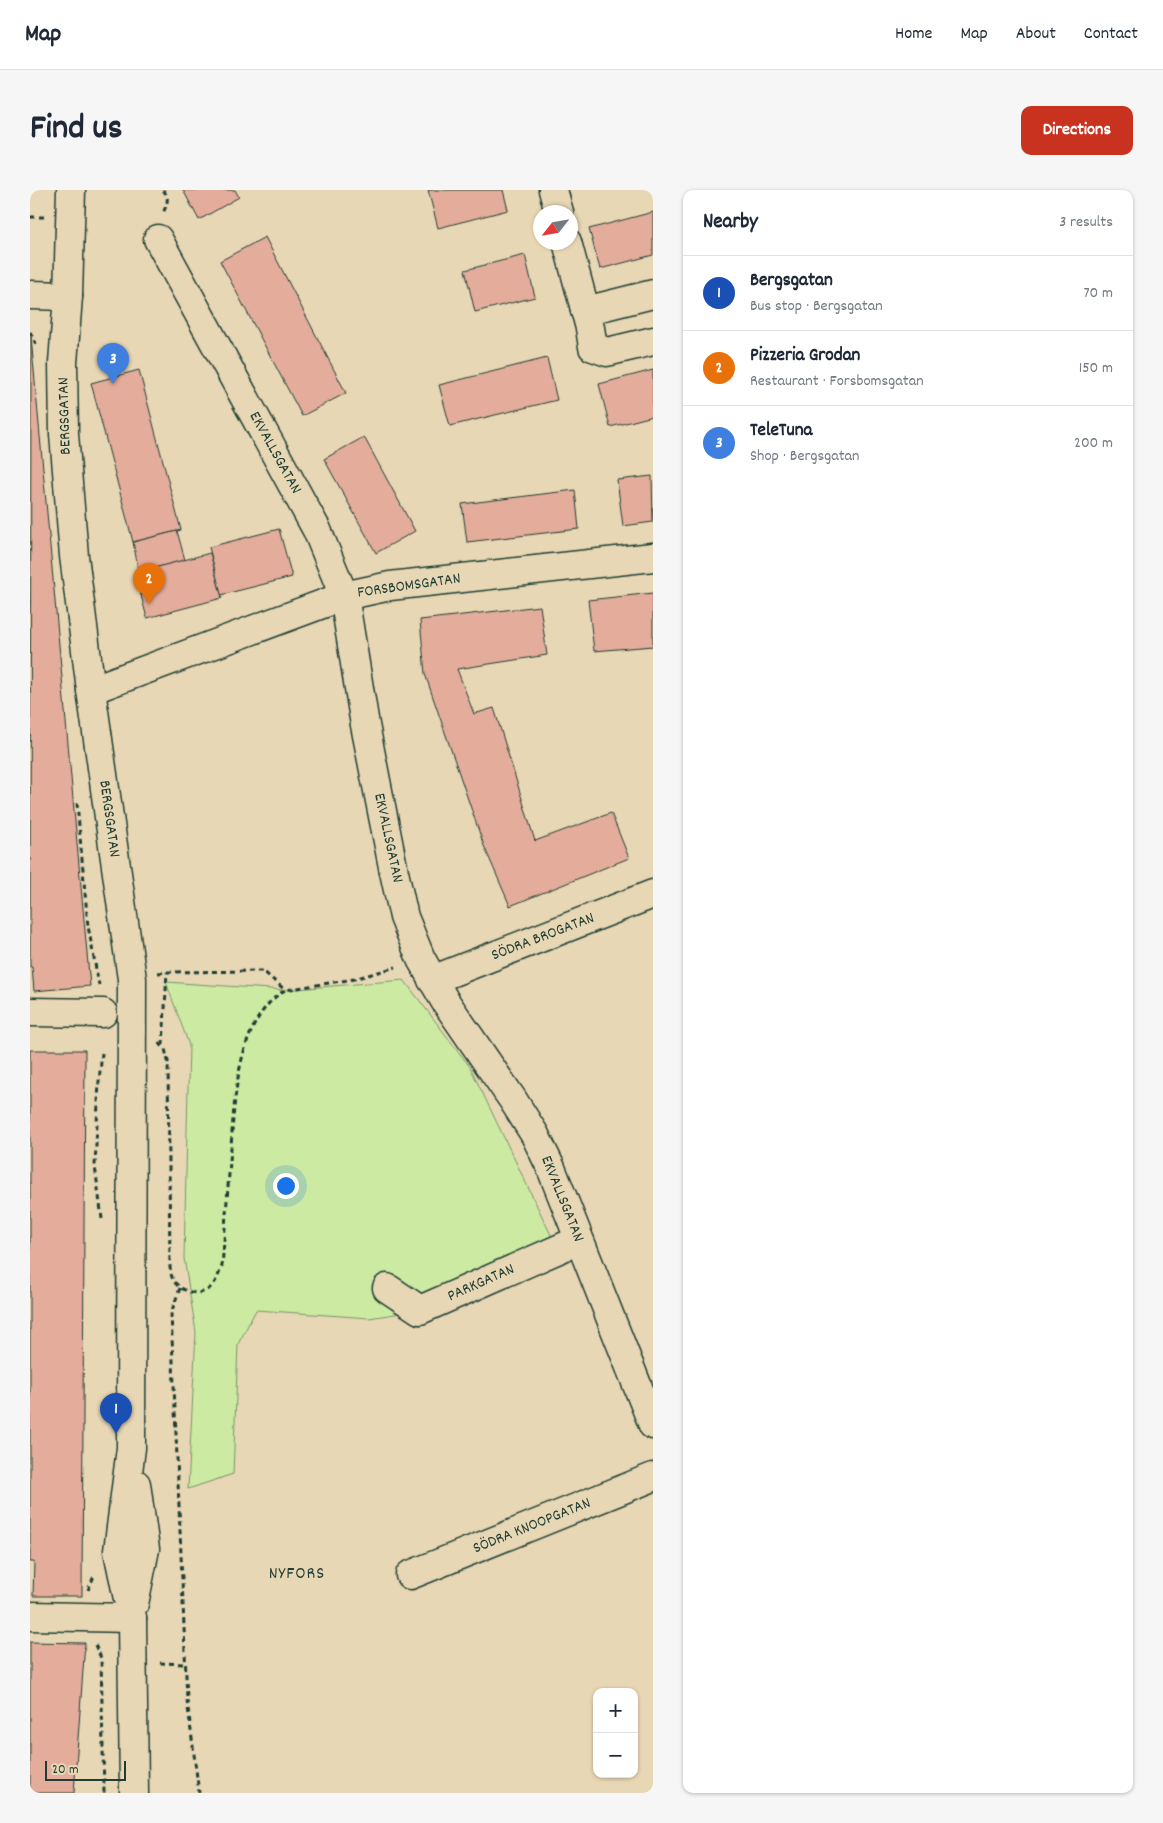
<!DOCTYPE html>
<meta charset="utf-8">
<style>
body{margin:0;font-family:Dekko,sans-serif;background:#f6f6f7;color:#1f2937}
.controls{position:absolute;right:15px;bottom:15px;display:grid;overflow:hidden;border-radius:10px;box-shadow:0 1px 4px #0004}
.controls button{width:45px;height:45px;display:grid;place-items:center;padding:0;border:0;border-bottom:1px solid #e0e1e3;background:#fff;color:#1f2937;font:25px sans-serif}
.compass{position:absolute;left:503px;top:15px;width:45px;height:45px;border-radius:50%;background:#fff;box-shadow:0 1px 4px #0004;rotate:239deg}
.scale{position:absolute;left:15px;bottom:12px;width:81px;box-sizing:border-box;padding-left:5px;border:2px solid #1f3d34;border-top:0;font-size:14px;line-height:18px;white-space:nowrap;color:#1f3d34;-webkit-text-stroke:4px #e8d7b4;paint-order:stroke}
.you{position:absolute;left:255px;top:995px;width:18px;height:18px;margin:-12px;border:4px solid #fff;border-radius:50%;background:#1a73e8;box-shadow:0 0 0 8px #1a73e833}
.badge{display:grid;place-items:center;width:32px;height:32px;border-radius:50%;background:#c8321e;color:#fff;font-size:16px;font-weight:700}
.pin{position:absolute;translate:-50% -41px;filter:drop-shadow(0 1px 2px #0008)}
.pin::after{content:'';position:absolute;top:26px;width:18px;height:15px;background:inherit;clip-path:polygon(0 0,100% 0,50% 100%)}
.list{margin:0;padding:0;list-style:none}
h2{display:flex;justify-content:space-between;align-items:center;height:65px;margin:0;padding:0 20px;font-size:21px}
h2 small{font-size:16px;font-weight:400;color:#747a83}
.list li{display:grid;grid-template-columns:32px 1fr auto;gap:15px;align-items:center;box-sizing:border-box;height:75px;padding:0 20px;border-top:1px solid #e0e1e3}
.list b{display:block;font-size:19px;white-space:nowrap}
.list p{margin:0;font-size:16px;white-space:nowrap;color:#747a83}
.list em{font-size:16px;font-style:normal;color:#747a83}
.map{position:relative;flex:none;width:623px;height:1603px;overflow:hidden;border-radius:10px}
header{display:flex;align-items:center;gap:30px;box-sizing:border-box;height:70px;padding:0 25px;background:#fff;border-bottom:1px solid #e0e1e3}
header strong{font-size:24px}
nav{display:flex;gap:28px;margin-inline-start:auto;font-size:18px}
.intro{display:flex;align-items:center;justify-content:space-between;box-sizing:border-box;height:120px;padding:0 30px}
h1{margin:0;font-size:35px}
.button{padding:12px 22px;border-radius:10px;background:#c8321e;color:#fff;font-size:18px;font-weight:700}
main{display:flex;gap:30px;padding:0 30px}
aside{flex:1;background:#fff;border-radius:10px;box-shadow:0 1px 4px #0004}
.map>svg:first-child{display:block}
.green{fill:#cceaa1;stroke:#76946a}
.building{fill:#e4ac9b;stroke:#1f3d34}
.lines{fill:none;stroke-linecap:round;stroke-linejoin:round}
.minor-casing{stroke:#1f3d34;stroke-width:31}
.path{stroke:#1f3d34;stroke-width:3;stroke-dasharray:5 4;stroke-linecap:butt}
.minor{stroke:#e8d7b4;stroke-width:28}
.labels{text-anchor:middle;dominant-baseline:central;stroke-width:4.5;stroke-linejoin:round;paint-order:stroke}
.street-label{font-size:16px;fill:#1f3d34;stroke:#e8d7b4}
.neighbourhood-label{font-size:18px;letter-spacing:1px;fill:#1f3d34;stroke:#e8d7b4}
</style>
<header>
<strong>Map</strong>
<nav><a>Home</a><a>Map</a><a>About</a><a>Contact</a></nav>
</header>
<div class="intro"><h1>Find us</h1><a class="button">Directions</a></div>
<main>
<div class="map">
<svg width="623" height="1603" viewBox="0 0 623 1603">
<rect width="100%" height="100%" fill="#e8d7b4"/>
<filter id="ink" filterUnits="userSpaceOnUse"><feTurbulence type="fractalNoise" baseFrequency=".02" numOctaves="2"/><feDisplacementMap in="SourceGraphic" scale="10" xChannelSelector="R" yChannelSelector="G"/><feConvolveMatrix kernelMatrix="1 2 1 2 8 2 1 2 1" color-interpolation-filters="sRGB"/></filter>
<g filter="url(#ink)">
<path class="green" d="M374 790 440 877 521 1045 522 1062 390 1120 339 1128 226 1120 208 1154 203 1284 158 1299 166 1142 154 1068 159 855 136 792 255 800Z"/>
<g class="building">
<path d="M153 0H205L209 7 169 30Z"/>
<path d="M398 0H473L478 20 408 38Z"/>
<path d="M623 22V65L570 79 559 39Z"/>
<path d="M235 47 316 203 272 226 190 71Z"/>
<path d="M495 65 505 107 445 122 435 80Z"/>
<path d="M1 147 60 796 4 801 2 777H0Z"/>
<path d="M517 168 527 210 420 236 409 195Z"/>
<path d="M109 180 151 340 103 352 61 193Z"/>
<path d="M623 180V226L580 237 569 194Z"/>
<path d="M334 247 385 341 346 363 294 269Z"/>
<path d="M622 286 623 332 593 336 587 290Z"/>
<path d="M545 300 549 339 437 352 432 314Z"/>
<path d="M249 339 262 387 191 405 179 357Z"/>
<path d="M147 341 155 370 109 382 103 352Z"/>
<path d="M180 363 192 408 117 428 105 383Z"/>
<path d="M623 403V456L564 461 558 410Z"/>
<path d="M510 416 517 465 427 479 444 524 464 518 505 651 581 623 599 668 480 716 454 656 395 484 390 430Z"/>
<path d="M0 860H55L52 1406H3L4 1372H0Z"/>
<path d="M0 1452 55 1453 44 1603H0Z"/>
</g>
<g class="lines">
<g class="minor-casing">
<g id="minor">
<path d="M41 0 38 106 33 173 34 244 44 366 61 500 102 789 101 1258 88 1361 102 1428 104 1603"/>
<path d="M523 0 529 22"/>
<path d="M128 49 287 340 314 406 335 535 364 682 374 727 391 769 415 811 483 910 505 945 521 978 623 1235"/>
<path d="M537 52 560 138 563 157 577 162 623 151"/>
<path d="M0 105 38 106"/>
<path d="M555 121 623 104"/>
<path d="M61 500 314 406 360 396 623 367"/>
<path d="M402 790 623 704"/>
<path d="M0 822 73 823"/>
<path d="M357 1098 390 1120 549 1050"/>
<path d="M380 1385 623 1287"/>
<path d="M104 1414 115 1359 106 1294"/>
<path d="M0 1426 102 1428"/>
</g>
</g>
<g class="path">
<path d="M133 0C141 9 136 14 133 24"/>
<path d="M0 27H14"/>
<path d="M0 142 6 154"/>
<path d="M47 613 58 736 69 795"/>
<path d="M128 783 137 782 233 781 255 800"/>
<path d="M129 853 135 859 138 871 140 1078C141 1082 141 1086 143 1090 151 1102 170 1108 181 1097 187 1091 189 1083 192 1076 195 1041 197 1007 200 972 204 920 204 831 255 800L324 789 366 777"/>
<path d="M133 855 137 782"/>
<path d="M72 1029 65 976 69 891 72 863"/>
<path d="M150 1098 141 1123 157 1510 169 1603"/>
<path d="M58 1400 64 1386"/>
<path d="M65 1455 71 1468 74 1603"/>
<path d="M130 1473 156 1474"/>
</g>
<use href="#minor" class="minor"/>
</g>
</g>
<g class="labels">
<g class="street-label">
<text transform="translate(35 226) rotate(-92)">BERGSGATAN</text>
<text transform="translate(245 263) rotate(61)">EKVALLSGATAN</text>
<text transform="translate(379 396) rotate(-8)">FORSBOMSGATAN</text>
<text transform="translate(79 629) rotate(82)">BERGSGATAN</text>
<text transform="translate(358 648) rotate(78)">EKVALLSGATAN</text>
<text transform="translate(513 747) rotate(-21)">SÖDRA BROGATAN</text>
<text transform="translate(532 1009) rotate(68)">EKVALLSGATAN</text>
<text transform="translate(451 1093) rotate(-24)">PARKGATAN</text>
<text transform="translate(502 1336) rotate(-22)">SÖDRA KNOOPGATAN</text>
</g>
<g class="neighbourhood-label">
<text x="267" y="1384">NYFORS</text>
</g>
</g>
</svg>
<div class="controls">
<button>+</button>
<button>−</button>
</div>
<svg class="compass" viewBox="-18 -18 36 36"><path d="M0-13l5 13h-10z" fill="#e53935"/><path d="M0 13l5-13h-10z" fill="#747a83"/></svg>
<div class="scale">20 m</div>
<div class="you"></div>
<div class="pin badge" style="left:86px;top:1244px;background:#1a4fb4">1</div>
<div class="pin badge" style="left:119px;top:414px;background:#e8710a">2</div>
<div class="pin badge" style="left:83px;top:194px;background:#3f7fe0">3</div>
</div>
<aside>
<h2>Nearby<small>3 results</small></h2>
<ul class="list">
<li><span class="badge" style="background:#1a4fb4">1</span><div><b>Bergsgatan</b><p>Bus stop · Bergsgatan</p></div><em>70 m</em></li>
<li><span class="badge" style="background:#e8710a">2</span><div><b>Pizzeria Grodan</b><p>Restaurant · Forsbomsgatan</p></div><em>150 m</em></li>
<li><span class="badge" style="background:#3f7fe0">3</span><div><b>TeleTuna</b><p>Shop · Bergsgatan</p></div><em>200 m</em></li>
</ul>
</aside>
</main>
